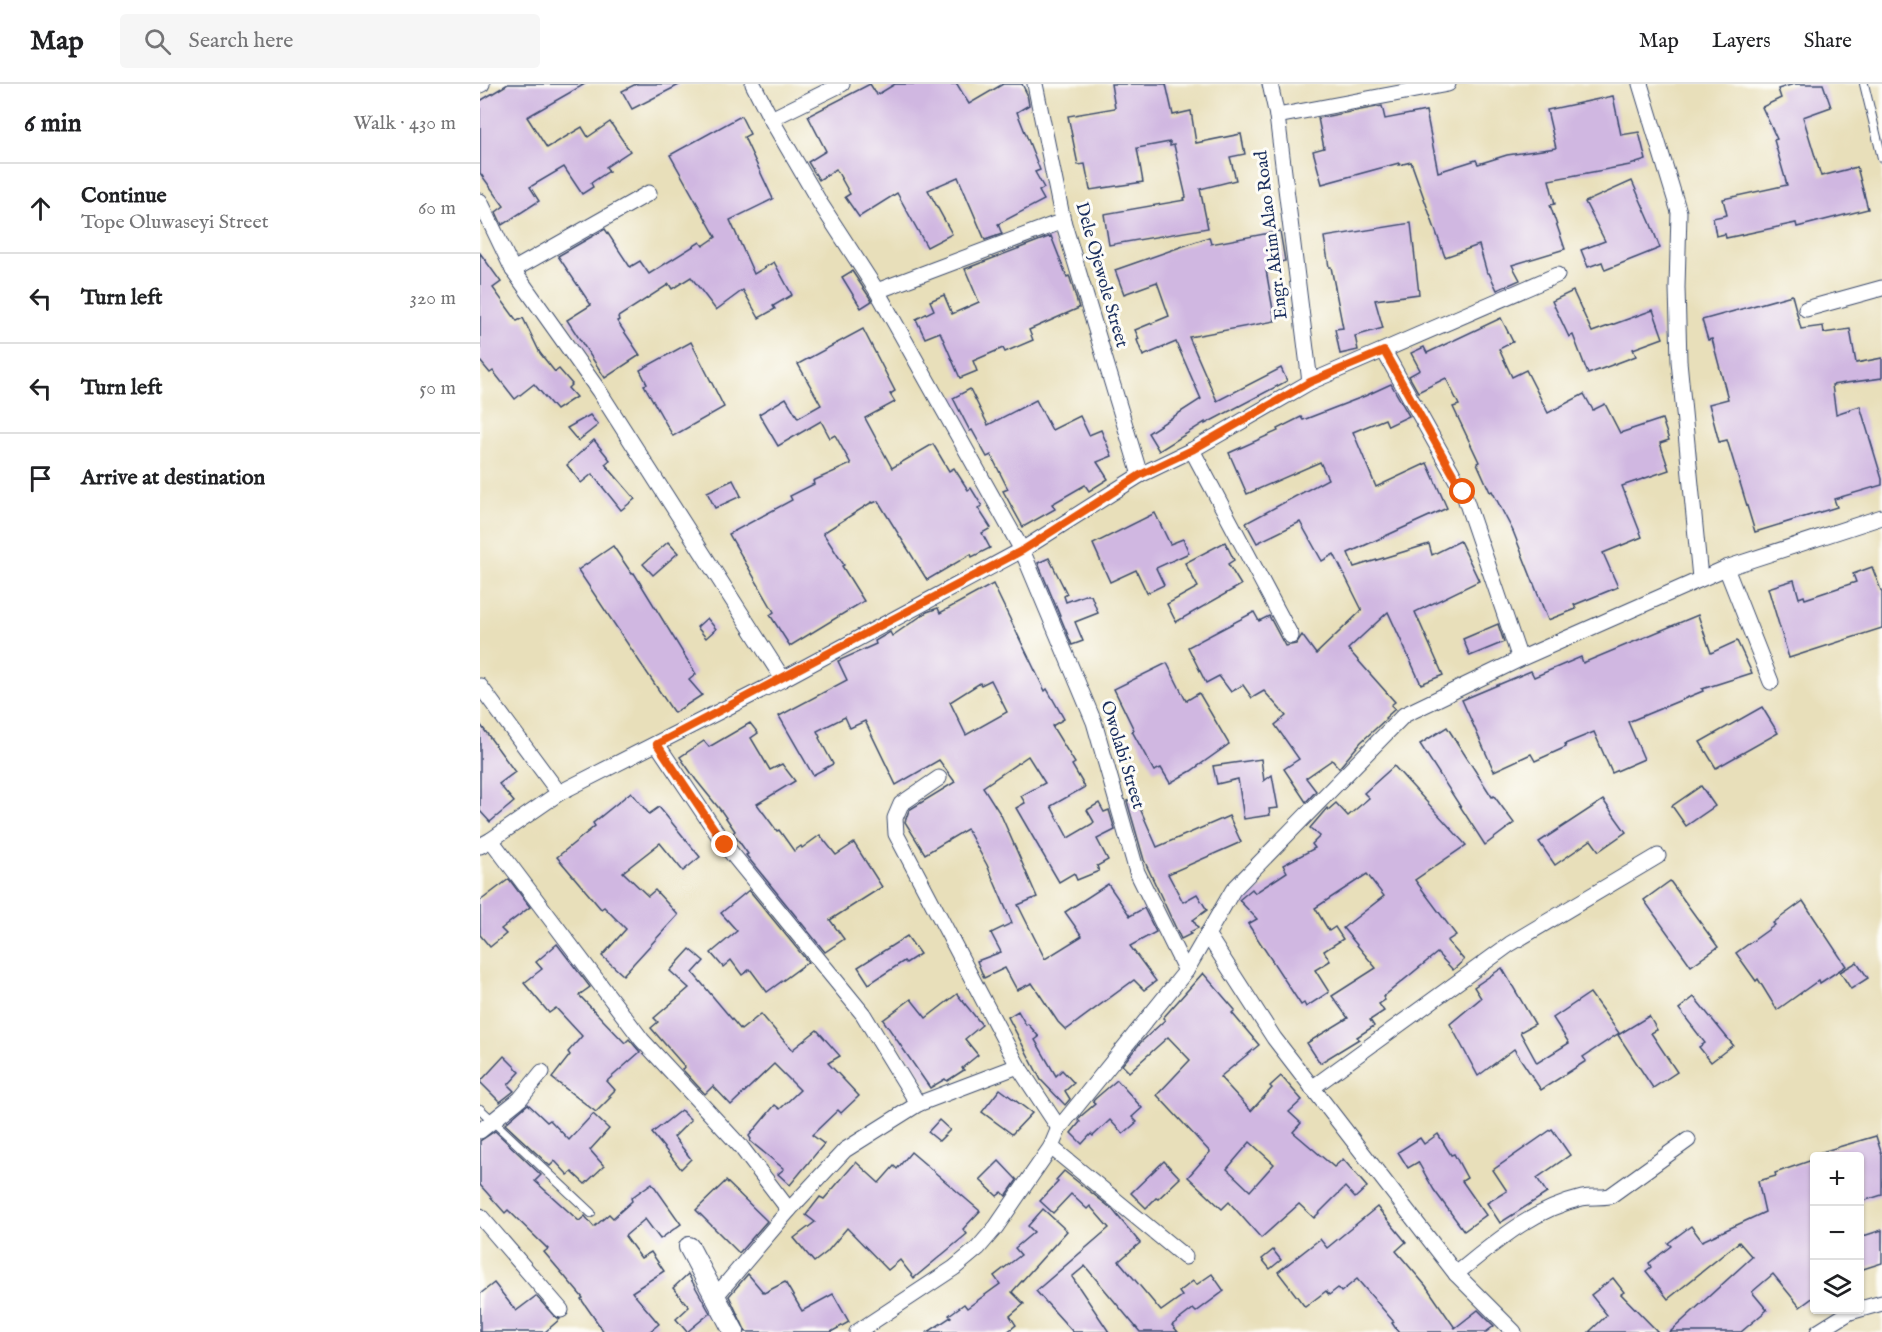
<!DOCTYPE html>
<meta charset="utf-8">
<style>
body{margin:0;font-family:"IM FELL English",serif;background:#f6f6f6;color:#202124}
.controls{position:absolute;right:18px;bottom:18px;display:grid;overflow:hidden;border-radius:6px;box-shadow:0 2px 4px #0004}
.controls button{width:54px;height:54px;display:grid;place-items:center;padding:0;border:0;border-bottom:2px solid #e0e0e0;background:#fff;color:#202124;font:30px sans-serif}
.stop{position:absolute;width:18px;height:18px;margin:-14px;border:4px solid #ea580c;border-radius:50%;background:#fff}
.stop.end{background:#ea580c;border-color:#fff;box-shadow:0 2px 6px #0008}
.list{margin:0;padding:0;list-style:none}
h2{display:flex;justify-content:space-between;align-items:center;height:78px;margin:0;padding:0 24px;font-size:26px}
h2 small{font-size:20px;font-weight:400;color:#757577}
.list li{display:grid;grid-template-columns:39px 1fr auto;gap:18px;align-items:center;box-sizing:border-box;height:90px;padding:0 24px;border-top:2px solid #e0e0e0}
.list b{display:block;font-size:22px;white-space:nowrap}
.list p{margin:0;font-size:20px;white-space:nowrap;color:#757577}
.list em{font-size:20px;font-style:normal;color:#757577}
.icon{flex:none;width:33px;height:33px;fill:none;stroke:currentColor;stroke-width:2;stroke-linecap:round;stroke-linejoin:round}
.map{position:relative;flex:none;width:1402px;height:1248px;overflow:hidden}
header{display:flex;align-items:center;gap:36px;box-sizing:border-box;height:84px;padding:0 30px;background:#fff;border-bottom:2px solid #e0e0e0}
header strong{font-size:28px}
nav{display:flex;gap:33px;margin-inline-start:auto;font-size:21px}
.search{width:420px;height:54px;background:#f6f6f6;display:flex;align-items:center;gap:15px;box-sizing:border-box;padding:0 21px;border-radius:6px;color:#757577;font-size:22px}
main{display:flex}
aside{flex:1;background:#fff}
.map>svg:first-child{display:block}
.building{fill:#d0b7e1;fill-rule:evenodd}
.lines{fill:none;stroke-linecap:round;stroke-linejoin:round}
.service-casing{stroke:#3a496c;stroke-width:10}
.minor-casing{stroke:#3a496c;stroke-width:17}
.tertiary-casing{stroke:#3a496c;stroke-width:22}
.service{stroke:#fff;stroke-width:8}
.minor{stroke:#fff;stroke-width:15}
.tertiary{stroke:#fff;stroke-width:20}
.route{stroke:#ea580c;stroke-width:8}
.labels{text-anchor:middle;dominant-baseline:central;stroke-width:6;stroke-linejoin:round;paint-order:stroke}
.street-label{font-size:18px;fill:#1b2f5e;stroke:#fdfcf7}
</style>
<header>
<strong>Map</strong>
<div class="search"><svg class="icon" aria-label="search" viewBox="0 0 24 24"><circle cx="10" cy="10" r="6"/><path d="M15 15l6 6"/></svg>Search here</div>
<nav><a>Map</a><a>Layers</a><a>Share</a></nav>
</header>
<main>
<aside>
<h2>6 min<small>Walk · 430 m</small></h2>
<ul class="list">
<li><svg class="icon" aria-label="ahead" viewBox="0 0 24 24"><path d="M12 20V5M6 11l6-6 6 6"/></svg><div><b>Continue</b><p>Tope Oluwaseyi Street</p></div><em>60 m</em></li>
<li><svg class="icon" aria-label="left" viewBox="0 0 24 24"><path d="M17 20v-9H6M10 6l-5 5 5 5"/></svg><div><b>Turn left</b></div><em>320 m</em></li>
<li><svg class="icon" aria-label="left" viewBox="0 0 24 24"><path d="M17 20v-9H6M10 6l-5 5 5 5"/></svg><div><b>Turn left</b></div><em>50 m</em></li>
<li><svg class="icon" aria-label="arrive" viewBox="0 0 24 24"><path d="M6 21V4h12l-3 4 3 4H6"/></svg><div><b>Arrive at destination</b></div></li>
</ul>
</aside>
<div class="map">
<svg width="1402" height="1248" viewBox="0 0 1402 1248">
<rect width="100%" height="100%" fill="#fdfcf7"/>
<filter id="ink" filterUnits="userSpaceOnUse"><feTurbulence type="fractalNoise" baseFrequency=".0167" numOctaves="2"/><feDisplacementMap in="SourceGraphic" scale="12" xChannelSelector="R" yChannelSelector="G"/><feConvolveMatrix kernelMatrix="1 2 1 2 8 2 1 2 1" color-interpolation-filters="sRGB"/></filter>
<filter id="wash" filterUnits="userSpaceOnUse"><feTurbulence type="fractalNoise" baseFrequency=".008" numOctaves="4" result="noise"/><feDisplacementMap in="SourceGraphic" scale="24" xChannelSelector="R" yChannelSelector="G"/><feGaussianBlur stdDeviation="1.35" result="paint"/><feColorMatrix in="noise" values="0 0 0 0 0 0 0 0 0 0 0 0 0 0 0 0 0 1.4 0 .05"/><feComposite in="paint" operator="in"/></filter>
<g filter="url(#wash)">
<rect width="100%" height="100%" fill="#e8dfba"/>
<g id="blocks">
<g class="building">
<path d="M28 0H105L47 33 67 64 102 43 108 53 130 38 150 67 126 83 129 87 111 99 113 103 102 110 84 83 50 103 59 117 22 141 16 128 24 122 0 89V17Z"/>
<path d="M156 0H201L152 25 142 7Z"/>
<path d="M390 0 397 11 415 0H477L489 20 523 0H542L547 10 549 21 537 28 560 86 555 88 564 104 559 107 564 116 518 140 522 150 505 156 478 93 448 106 472 150 447 163 417 109 379 133 365 113 370 110 356 85 339 96 328 78 346 67 328 32Z"/>
<path d="M631 0H686L693 31 711 27 716 59 761 50 765 70 750 73 756 96 720 105 728 144 629 161 624 130 705 116 704 114 706 113 694 61 690 62V58L657 64 663 98 610 106 605 80 598 81 588 32 635 24Z"/>
<path d="M1314 0H1343L1351 23 1323 33 1341 92 1377 83 1388 125 1317 143 1316 139 1246 154 1245 150 1236 152 1233 134 1247 131 1243 115 1307 101 1294 56 1297 55 1282 23 1301 14 1298 5Z"/>
<path d="M1133 12 1141 51 1159 48 1166 76 1150 81 1069 96 1075 120 1070 121 1085 165 1032 181 1040 196 1017 206 1009 189H1007L999 161 965 173 931 78 919 81V79L842 100 833 67 844 64 838 34 902 22 905 35 946 27 958 88 996 76 998 80 1027 71 1076 64 1067 26Z"/>
<path d="M261 32 270 50 264 53 293 115 250 136 274 190 294 178 312 211 293 222 295 225 279 234 263 206 236 226 211 193 192 205 189 200 138 233 139 236 137 237 160 271 125 294 87 236 111 221 78 172 125 145 150 183 160 177 169 190 220 158 223 162 236 153 190 71Z"/>
<path d="M1152 97 1170 138 1180 164 1125 186 1122 178 1108 183 1101 166 1125 157 1105 118Z"/>
<path d="M931 139 939 210 895 216 903 244 875 252 878 266 860 270 855 245 863 244 851 183H849L844 153Z"/>
<path d="M800 147 805 177 791 180 792 185 786 186 795 237 709 253 737 317 801 284 807 297 725 340V338L679 367 668 349 721 315 696 258 663 272 657 256 659 255 655 246 689 232 677 198 644 210 635 186 729 153 731 160Z"/>
<path d="M571 152 587 193 589 192 590 194 599 224 549 246 553 256 525 268 523 264 493 277 497 287 480 294 460 248 445 254 436 235 454 226 450 217 464 211 472 230 499 218 485 185Z"/>
<path d="M0 169 21 198 13 204 37 237 43 234 60 269 75 288 79 285 92 300 88 304 96 313 76 326 54 300 35 315 13 287 10 289 0 277Z"/>
<path d="M372 187 392 217 381 224 362 193Z"/>
<path d="M1093 207 1112 248 1173 226 1183 254 1153 265 1156 272 1108 290 1093 251 1089 253 1072 217Z"/>
<path d="M1312 211 1321 245 1343 242 1344 249 1370 245 1376 279 1402 274V294L1352 301 1356 330 1380 322 1402 395V401L1354 415 1357 423 1275 448 1247 356 1239 358 1229 320 1248 315 1232 255 1228 256 1222 236Z"/>
<path d="M1021 234 1033 258 1019 265 1032 293 1046 286 1068 329 1104 310 1113 326 1125 320 1140 349 1182 335 1189 356 1180 359 1189 386 1142 402 1162 453 1123 469 1138 503 1094 521 1096 525 1068 536 1033 447 1012 407 1010 408 997 379 999 378 973 323 979 321 966 294 938 308 929 292 940 286 931 269 944 263 947 269Z"/>
<path d="M383 245 415 307 410 310 415 318 385 334 412 384 453 360 469 387 474 384 488 406 491 404 502 422 498 424 511 444 502 449 510 464 492 473 491 470 447 496 398 417 393 419 392 418 343 449 364 481 362 482 384 517 310 562 290 531 294 528 249 450 312 416 310 412 334 400 333 397 371 380 355 351 350 354 341 337 298 362 279 330 306 314 318 334 341 321 318 280Z"/>
<path d="M211 258 244 323 193 352 164 301 167 300 160 286Z"/>
<path d="M911 300 929 332 908 342 905 335 873 348 896 403 947 379 967 424 868 469 874 483 949 460 952 471 980 457 999 497 935 528 963 591 941 600 908 528 868 565 915 618 911 621 915 625 905 634 906 635 881 658 859 684 852 676 826 694 836 707 826 718 804 685 819 675 795 641 806 632 784 607 772 614 763 601 751 608 739 592 726 599 708 563 774 528 779 537 789 532 805 562 816 560 822 551 836 570 882 526 854 470 842 477 820 438 777 459 766 439 848 395 840 378 767 410 749 369 798 347 797 345 821 333 823 336 885 312Z"/>
<path d="M490 305 508 341 556 316 572 346 600 332 609 351 621 346 632 372 617 378 628 395 609 407 605 401 572 420 575 425 543 443 523 407 528 405 511 371 507 373 492 346 490 347 473 314Z"/>
<path d="M110 331 118 341 98 357 87 344Z"/>
<path d="M114 356 130 376 125 380 155 415 141 426 112 390 101 399 87 381Z"/>
<path d="M253 396 261 412 235 424 227 408Z"/>
<path d="M675 429 690 460 703 455 709 469 676 484 684 501 667 509 656 486 630 498 613 460Z"/>
<path d="M188 458 198 469 173 491 163 480Z"/>
<path d="M745 458 754 476 748 480 761 501 696 538 687 520 718 503 705 479Z"/>
<path d="M133 462 152 490 154 489 216 590 209 596 222 611 194 629 98 486Z"/>
<path d="M569 474 587 510 584 512 586 518 605 511H611L618 529 595 538 603 557 592 561 558 479Z"/>
<path d="M1392 483 1402 509V544L1309 574 1288 504 1314 496 1319 514 1324 512 1325 515 1376 498 1373 490Z"/>
<path d="M513 500 565 607 567 605 584 635 572 642 595 679 592 681 605 703 571 722 588 754 612 740 614 738 607 726 619 719 624 728 629 726 635 746 617 755 628 776 617 782 619 787 597 796 594 789 579 798 536 724 545 719 541 712 565 699 548 672 503 703 521 731 557 813 538 821 565 875 602 852 585 828 628 800 650 832 664 824 676 848 650 862 676 897 664 906 654 896 586 946 578 938 552 899 537 906 525 884 504 894 497 877 521 868 511 849 532 839 507 781 487 745 445 770 425 738 429 726 475 698 459 676 416 701 385 637 370 644 365 633 337 647 340 653 339 654 353 680 333 691 299 632 367 596 358 577 396 560 395 557 410 548 412 552 447 528 458 524 460 529ZM511 596 527 628 486 651 470 618 500 599 501 601Z"/>
<path d="M1218 531 1231 569 1257 557 1272 589 1222 605 1223 607 1148 638 1164 675 1132 689 1114 648 1085 660 1086 663 1055 677 1051 670 1014 687 982 616 1051 587 1054 593 1101 573 1103 579Z"/>
<path d="M227 534 236 545 226 554 217 543Z"/>
<path d="M1018 540 1024 558 990 572 983 555Z"/>
<path d="M687 579 706 617 719 609 749 660 711 687 690 699 681 684 674 687 652 647 654 646 634 605Z"/>
<path d="M1282 623 1298 649 1236 684 1220 658Z"/>
<path d="M270 639 278 649 271 654 290 686 302 680 315 697 277 720 297 747 299 746 314 767 321 762 322 764 340 751 356 771 374 759 402 803 350 836 364 855 345 868 266 771 268 770 253 749 255 747 242 728 216 696 200 673 224 657 229 663Z"/>
<path d="M0 640 35 688 19 700 34 718 10 738 0 727Z"/>
<path d="M967 643 1012 713 1014 712 1034 739 1005 761 940 660Z"/>
<path d="M781 675 784 697 792 691 798 724 789 725 790 731 764 735 758 695 737 700 733 682Z"/>
<path d="M914 682 986 761 935 796 976 851 967 857 984 876 973 886 957 869 903 913 905 916 899 920 904 927 890 936 894 942 877 953 879 955 840 979 827 959 868 934 852 912 896 884 863 844 904 812 887 790 835 824 849 847 855 843 863 855 844 867 850 877 835 886 849 908 826 923 824 919 821 921 768 840 777 835 759 816 772 805 775 809 807 788 803 781 835 764 832 760 840 752 830 744 847 724 848 726 856 719 868 732 889 714 884 709Z"/>
<path d="M1221 702 1235 722 1206 742 1192 722Z"/>
<path d="M151 708 169 730 179 723 220 773 203 787 180 759 143 788 168 812 175 806 198 831 143 891 122 872 146 845 124 823 121 825 77 773 115 742 113 739Z"/>
<path d="M655 713 677 763 749 732 761 758 688 790 703 818 717 810 727 826 713 836 718 844 710 848 711 850 701 855 664 776 647 717Z"/>
<path d="M1123 716 1146 748 1119 767 1111 756 1075 781 1059 758Z"/>
<path d="M29 795 50 823 21 845 26 850 10 863 0 851V817Z"/>
<path d="M1190 797 1238 863 1211 882 1164 816Z"/>
<path d="M269 806 328 878 287 908 270 885 262 891 251 876 243 883 231 869 257 847 241 829Z"/>
<path d="M1323 817 1366 882 1340 899 1339 896 1297 926 1278 895 1276 897 1256 869 1295 841 1293 839Z"/>
<path d="M427 852 440 870 426 879 424 877 389 900 378 883Z"/>
<path d="M77 860 110 903 99 911 145 959 149 955 160 968 127 997 135 1006 129 1012 131 1013 116 1028 72 994 90 971 88 968 102 952 76 924 69 929 44 899 62 885 56 878Z"/>
<path d="M210 865 224 877 213 889 261 946 281 930 312 966 337 946 360 972 348 979 379 1012 361 1029 358 1026 332 1051 344 1060 310 1101 298 1090 304 1085 270 1057 271 1055 269 1052 295 1021 300 1025 320 1006 294 980 251 1021 233 1002 225 1010 202 985 205 983 171 944 178 938 174 934 209 904 190 887Z"/>
<path d="M1377 878 1388 894 1371 905 1360 888Z"/>
<path d="M1022 884 1055 940 1040 948 1057 979 1089 959 1073 934 1110 909 1139 949 1103 973 1106 977 1061 1006 1034 965 998 992 970 940 1001 914 994 903Z"/>
<path d="M723 889 755 926 752 929 779 961 740 993 771 1027 792 1004 790 1002 801 992 822 1016 809 1028 821 1039 813 1048 854 1083 863 1075 887 1103 875 1114 865 1103 834 1134 819 1120 781 1154 749 1118 742 1125 708 1093 730 1068 677 1011 710 976 688 953 649 988 642 981 661 958 685 936 683 934ZM770 1058 794 1080 770 1107 747 1085Z"/>
<path d="M477 910 502 941 485 955 498 971 482 984 484 986 467 997 465 995 450 1004 403 936 431 915 446 934Z"/>
<path d="M1214 913 1253 961 1231 978 1219 963 1225 959 1199 925Z"/>
<path d="M538 927 546 941 548 940 559 953 555 956 576 992 582 986 594 999 585 1007 590 1015 585 1021 561 996 528 933Z"/>
<path d="M1169 932 1177 946 1171 949 1197 988 1173 1004 1138 951Z"/>
<path d="M24 972 40 988 28 1001 34 1007 20 1018 0 998Z"/>
<path d="M637 996 662 1024 652 1033 657 1038 643 1050 630 1036 613 1052 611 1050 602 1060 591 1049 600 1038 598 1036 600 1033 615 1020 613 1017 616 1014Z"/>
<path d="M520 1005 552 1029 532 1050 502 1028Z"/>
<path d="M48 1020 67 1038 70 1036 89 1056 113 1030 129 1045 110 1066 124 1082 105 1100 92 1088 88 1091 75 1077 70 1082 25 1040Z"/>
<path d="M201 1026 211 1036 194 1053 211 1075 201 1085 172 1049Z"/>
<path d="M459 1036 470 1046 459 1057 448 1048Z"/>
<path d="M1072 1045 1090 1071 1057 1094 1067 1109 1020 1139 1007 1119 1027 1107 1013 1086Z"/>
<path d="M15 1047 61 1091 55 1097 99 1137 105 1132 114 1143 129 1130 133 1134 152 1117 151 1114 172 1099 201 1140 180 1155 165 1135 145 1152 161 1174 171 1168 184 1187 152 1208 179 1240 169 1248H124L101 1215 103 1214 64 1168 68 1165 28 1126 25 1129 0 1101V1057Z"/>
<path d="M958 1050 971 1071 974 1070 987 1094 982 1097 1006 1131 984 1147 954 1106 938 1078 928 1084 918 1068 940 1054 944 1060Z"/>
<path d="M1396 1052 1402 1071V1111L1380 1118V1072H1339L1338 1069Z"/>
<path d="M431 1068 500 1127 483 1145 487 1150 434 1194 420 1176 408 1186 367 1144 347 1168 334 1178 314 1154 335 1138 326 1131 340 1113 344 1115 376 1078 399 1099 414 1082 417 1085Z"/>
<path d="M1335 1075V1212L1320 1223 1293 1190 1272 1208 1287 1226 1261 1248H1190L1272 1173 1259 1158 1188 1215 1166 1187 1171 1183 1169 1179 1191 1162 1188 1159 1211 1142 1222 1157 1285 1128 1278 1097 1296 1092 1295 1089Z"/>
<path d="M519 1077 537 1096 526 1112 522 1108 517 1112 500 1096Z"/>
<path d="M684 1077 700 1094 678 1115 676 1114 666 1124 651 1109Z"/>
<path d="M584 1087 632 1125 660 1159 639 1177 681 1227 702 1212 699 1208 713 1197 716 1201 732 1190 744 1207 716 1228 713 1225 692 1241 698 1248H660L605 1182 592 1193 629 1248H593L556 1207 629 1144 610 1122 607 1125 591 1110 573 1129 560 1117 578 1098 576 1096Z"/>
<path d="M246 1097 287 1137 259 1169 216 1126Z"/>
<path d="M897 1123 926 1158 916 1167 946 1202 975 1244 998 1226 1014 1242 1006 1248H918L912 1239 914 1238 877 1195 861 1208 858 1204 849 1211 846 1207 825 1223 798 1188 840 1155 847 1164Z"/>
<path d="M563 1125 587 1147 532 1208 544 1220 530 1232 536 1241 527 1248H448L471 1233 469 1231 484 1220 487 1224 520 1200 514 1192 541 1171 535 1164 554 1148 548 1142Z"/>
<path d="M1402 1146V1179L1380 1186V1153Z"/>
<path d="M793 1166 801 1176 790 1185 782 1175Z"/>
<path d="M208 1190 230 1229 207 1248 196 1235 209 1223 193 1204Z"/>
<path d="M268 1190 284 1209 305 1198 322 1227 353 1210 369 1238 351 1248H266L249 1212Z"/>
<path d="M1133 1194 1144 1208 1141 1210 1178 1248H1109L1127 1231 1111 1211Z"/>
<path d="M14 1199 36 1227 56 1212 74 1232 80 1235 65 1248H0V1210Z"/>
</g>
</g>
</g>
<g filter="url(#ink)">
<use href="#blocks" fill-opacity="0" stroke="#3a496c" stroke-width="1.5"/>
<g class="lines">
<g class="service-casing">
<g id="service">
<path d="M1384 0 1402 74"/>
<path d="M0 1025 111 1129"/>
</g>
</g>
<g class="minor-casing">
<g id="minor">
<path d="M273 0 291 35 340 119 397 207 542 466 614 638 657 788 706 887"/>
<path d="M555 0 583 137 660 391"/>
<path d="M790 0 797 32 830 298"/>
<path d="M1160 0 1199 128 1197 204 1199 277 1220 494"/>
<path d="M0 1 2 0"/>
<path d="M797 32 968 0"/>
<path d="M291 35 362 0"/>
<path d="M0 117 33 186 119 307 303 595"/>
<path d="M33 186 169 109"/>
<path d="M397 207 583 137"/>
<path d="M1326 225 1402 204"/>
<path d="M904 267 983 408 1040 575"/>
<path d="M712 366 811 552"/>
<path d="M1246 484 1291 598"/>
<path d="M0 602 79 709"/>
<path d="M177 660 245 761 383 930 438 1020"/>
<path d="M459 694 421 720 415 734 416 750 538 982 579 1044"/>
<path d="M11 756 162 956 261 1063 309 1126"/>
<path d="M0 762 11 756 79 709 303 595 542 466 660 391 712 366 830 298 1077 191"/>
<path d="M727 850 794 954 976 1190 1034 1248"/>
<path d="M832 1004 1030 860 1178 772"/>
<path d="M0 1047 40 1015 62 988"/>
<path d="M571 1063 705 1173"/>
<path d="M0 1132 81 1226"/>
<path d="M976 1190C1016 1158 1051 1126 1102 1114 1111 1112 1120 1114 1130 1112L1208 1056"/>
<path d="M235 1213 309 1126 365 1066 438 1020 538 982"/>
<path d="M377 1248 474 1184 498 1164 516 1143 571 1063 579 1044 706 887 753 806 924 631 1040 575 1246 484 1402 433"/>
<path d="M1338 1248 1370 1228 1402 1219"/>
</g>
</g>
<g class="tertiary-casing">
<path id="tertiary" d="M209 1163 254 1248"/>
</g>
<use href="#service" class="service"/>
<use href="#minor" class="minor"/>
<use href="#tertiary" class="tertiary"/>
</g>
</g>
<g class="lines" filter="url(#ink)">
<path class="route" d="M245 761 177 660 543 466 660 391 712 366 830 298 904 267 983 408"/>
</g>
<g class="labels">
<g class="street-label">
<text transform="translate(792 151) rotate(-97)">Engr. Akim Alao Road</text>
<text transform="translate(621 191) rotate(74)">Dele Ojewole Street</text>
<text transform="translate(642 671) rotate(73)">Owolabi Street</text>
</g>
</g>
</svg>
<div class="controls">
<button>+</button>
<button>−</button>
<button><svg class="icon" aria-label="layers" viewBox="0 0 24 24"><path d="M12 4l9 5-9 5-9-5zM3 14l9 5 9-5"/></svg></button>
</div>
<div class="stop" style="left:983px;top:408px"></div>
<div class="stop end" style="left:245px;top:761px"></div>
</div>
</main>
